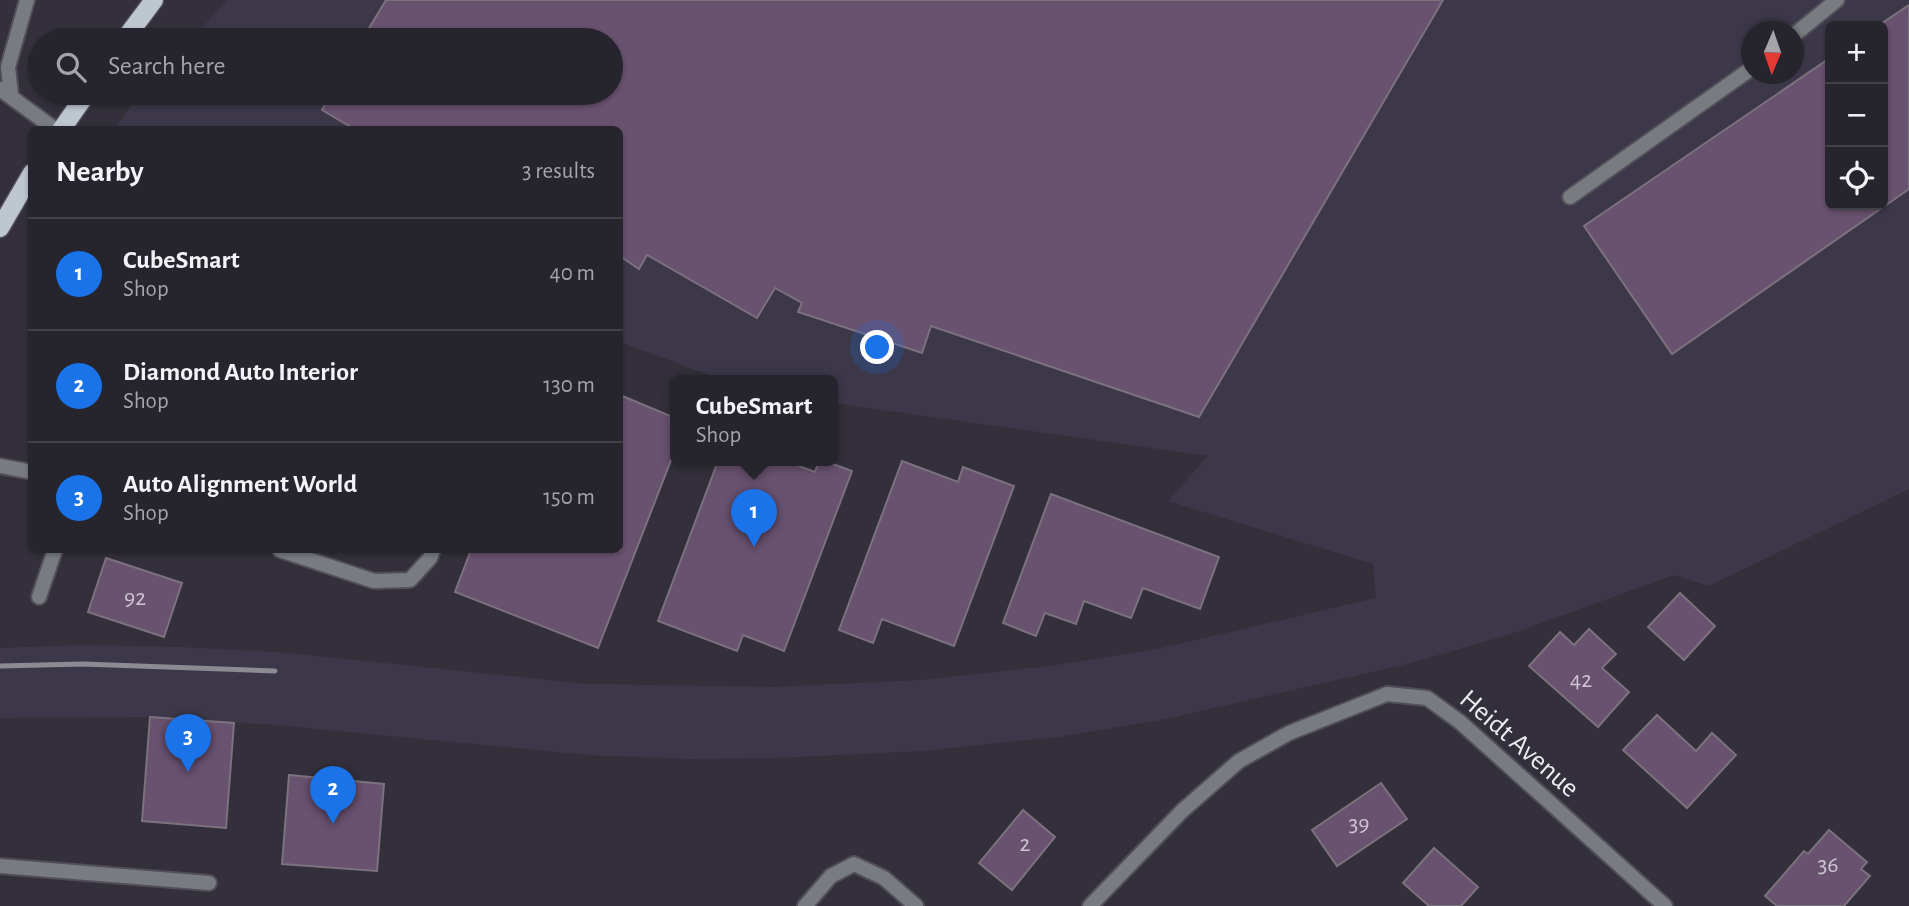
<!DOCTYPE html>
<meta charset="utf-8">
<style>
body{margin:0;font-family:"Alegreya Sans",sans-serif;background:#323038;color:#f1f3f6}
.controls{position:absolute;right:21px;top:21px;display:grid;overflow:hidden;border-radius:10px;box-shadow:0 2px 5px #0004}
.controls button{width:63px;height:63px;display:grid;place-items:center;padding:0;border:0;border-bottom:2px solid #424148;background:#26242c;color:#f1f3f6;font:35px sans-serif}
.compass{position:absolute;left:1741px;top:21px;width:63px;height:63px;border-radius:50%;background:#26242c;box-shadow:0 2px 5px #0004;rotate:182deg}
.you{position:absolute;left:878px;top:348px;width:24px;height:24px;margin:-18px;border:5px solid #fff;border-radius:50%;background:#1a73e8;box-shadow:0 0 0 10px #1a73e833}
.badge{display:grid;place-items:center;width:46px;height:46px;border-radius:50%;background:#1a73e8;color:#fff;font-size:23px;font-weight:700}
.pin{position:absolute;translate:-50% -58px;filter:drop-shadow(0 2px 4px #0008)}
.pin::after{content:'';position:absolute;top:37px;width:24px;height:21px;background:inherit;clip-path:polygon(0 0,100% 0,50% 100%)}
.popup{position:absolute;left:670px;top:375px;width:168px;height:91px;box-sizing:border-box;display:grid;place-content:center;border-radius:10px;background:#26242c;filter:drop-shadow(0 2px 5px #0005);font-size:23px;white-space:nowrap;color:#a4a4a9}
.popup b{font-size:26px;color:#f1f3f6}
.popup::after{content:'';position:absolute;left:50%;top:100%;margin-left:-14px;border:14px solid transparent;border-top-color:#26242c}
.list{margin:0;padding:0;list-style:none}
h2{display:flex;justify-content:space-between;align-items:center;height:91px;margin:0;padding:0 28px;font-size:30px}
h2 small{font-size:23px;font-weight:400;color:#a4a4a9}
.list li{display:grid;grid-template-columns:46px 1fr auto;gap:21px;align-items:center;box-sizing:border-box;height:112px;padding:0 28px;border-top:2px solid #424148}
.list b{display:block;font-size:26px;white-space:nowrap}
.list p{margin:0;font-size:23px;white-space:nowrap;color:#a4a4a9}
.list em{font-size:23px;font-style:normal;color:#a4a4a9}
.icon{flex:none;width:38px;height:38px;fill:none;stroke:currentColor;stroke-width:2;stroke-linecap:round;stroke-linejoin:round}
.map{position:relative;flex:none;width:1909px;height:906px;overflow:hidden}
.search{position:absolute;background:#26242c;box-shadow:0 2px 5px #0004;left:28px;top:28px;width:595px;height:77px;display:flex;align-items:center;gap:18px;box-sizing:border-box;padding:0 24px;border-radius:38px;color:#a4a4a9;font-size:26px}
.panel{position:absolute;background:#26242c;box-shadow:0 2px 5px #0004;left:28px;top:126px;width:595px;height:427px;border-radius:10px}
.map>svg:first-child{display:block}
.built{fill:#3d3849;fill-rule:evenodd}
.building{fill:#695170;stroke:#7b727d;stroke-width:2}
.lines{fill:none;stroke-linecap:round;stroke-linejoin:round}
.service-casing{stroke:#514e58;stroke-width:18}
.minor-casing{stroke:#514e58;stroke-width:18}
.primary-casing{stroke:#514e58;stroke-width:21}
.service{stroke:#787c81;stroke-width:14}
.minor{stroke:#787c81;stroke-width:14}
.primary{stroke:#bec6d0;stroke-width:18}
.rail{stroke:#8c8a93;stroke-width:5}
.labels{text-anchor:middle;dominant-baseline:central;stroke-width:7;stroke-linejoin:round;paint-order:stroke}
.number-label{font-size:24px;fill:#cdc5d2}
.street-label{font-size:28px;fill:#eeecf3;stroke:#33303b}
</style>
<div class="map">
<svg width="1909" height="906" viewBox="0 0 1909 906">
<rect width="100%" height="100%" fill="#33303b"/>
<path class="built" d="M228 0H1909V489L1709 586 1674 575 1508 635 1411 663 1166 719 1058 737 922 751 777 758 691 759 589 755 277 725 150 717 0 718V648L82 645 179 647 277 652 588 684 775 687 920 680 1050 666 1157 649 1376 598 1373 564 1168 501 1208 456 833 403V381H726L620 342V130L115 129 140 93H611V40H190ZM1830 26H1883V205H1830ZM1752 32H1794V74H1752Z"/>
<g class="building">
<path d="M386 0H1443L1199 417 931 326 922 353 798 312 802 303 775 288 757 318 647 255 639 269 620 256V130H356L322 110 332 93H611V40H362Z"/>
<path d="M1909 5V189L1672 354 1584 226 1830 58V205H1883V26H1878Z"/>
<path d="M620 395 675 418V450L598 648 455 592 471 550H620Z"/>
<path d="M718 461H786L815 472 819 461H825L852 471 784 651 743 635 737 651 658 621Z"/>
<path d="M902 461 958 482 963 467 1014 486 954 646 882 619 873 643 839 630Z"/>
<path d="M1051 494 1219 557 1200 609 1143 588 1131 618 1084 601 1076 624 1045 613 1036 636 1003 623Z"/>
<path d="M106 558 182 583 164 637 88 612Z"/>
<path d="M1680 593 1715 626 1684 660 1648 627Z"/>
<path d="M1589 629 1616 654 1602 668 1629 692 1598 727 1529 666 1560 632 1574 645Z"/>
<path d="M1657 715 1696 751 1712 733 1736 755 1687 808 1623 750Z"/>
<path d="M150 717 234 723 226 828 142 821Z"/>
<path d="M289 775 384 784 377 871 282 864Z"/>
<path d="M1381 783 1407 819 1337 866 1312 830Z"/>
<path d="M1023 810 1055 837 1012 890 979 863Z"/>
<path d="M1829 830 1867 862 1861 869 1870 876 1844 906H1777L1765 896 1804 851 1808 854Z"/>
<path d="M1434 848 1478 887 1461 906H1429L1403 883Z"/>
</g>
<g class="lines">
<g class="service-casing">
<g id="service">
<path d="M1794 35 1837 0"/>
<path d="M0 89 56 130"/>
<path d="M11 95 8 67 27 0"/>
<path d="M1570 197 1752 68"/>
<path d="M0 466 32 472"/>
<path d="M280 550 374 581 410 580 430 558 433 550"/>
<path d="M39 597 55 550"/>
<path d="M0 866 209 883"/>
</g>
</g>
<g class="minor-casing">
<g id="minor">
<path d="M805 906 831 876 854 864 884 878 916 906"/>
<path d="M1090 906 1182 811 1239 761 1289 733 1387 694 1427 698 1460 722 1665 906"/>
</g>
</g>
<g class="primary-casing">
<g id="primary">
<path d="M124 40 154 0"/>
<path d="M61 130 87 93"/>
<path d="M0 228 32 173"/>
</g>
</g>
<use href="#service" class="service"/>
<use href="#minor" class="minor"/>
<use href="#primary" class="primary"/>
<path class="rail" d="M0 666 83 664 275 671"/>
</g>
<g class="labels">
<g class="number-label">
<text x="135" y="598">92</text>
<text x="1581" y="680">42</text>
<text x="1359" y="824">39</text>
<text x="1025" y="844">2</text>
<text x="1828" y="865">36</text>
</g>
<g class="street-label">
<text transform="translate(1519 744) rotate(41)">Heidt Avenue</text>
</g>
</g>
</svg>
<div class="controls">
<button>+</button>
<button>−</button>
<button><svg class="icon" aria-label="locate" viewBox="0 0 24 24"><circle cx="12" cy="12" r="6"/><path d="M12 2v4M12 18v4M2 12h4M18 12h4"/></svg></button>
</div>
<svg class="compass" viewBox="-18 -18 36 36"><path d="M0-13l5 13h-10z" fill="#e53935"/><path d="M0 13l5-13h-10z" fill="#a4a4a9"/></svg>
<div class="you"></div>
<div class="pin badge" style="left:754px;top:547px">1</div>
<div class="popup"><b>CubeSmart</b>Shop</div>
<div class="pin badge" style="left:333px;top:824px">2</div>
<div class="pin badge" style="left:188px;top:772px">3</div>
<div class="search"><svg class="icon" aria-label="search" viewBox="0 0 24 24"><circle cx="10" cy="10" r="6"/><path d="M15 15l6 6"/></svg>Search here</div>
<section class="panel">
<h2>Nearby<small>3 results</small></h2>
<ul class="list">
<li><span class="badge">1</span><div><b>CubeSmart</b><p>Shop</p></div><em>40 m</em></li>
<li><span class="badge">2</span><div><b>Diamond Auto Interior</b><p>Shop</p></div><em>130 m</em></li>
<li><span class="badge">3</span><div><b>Auto Alignment World</b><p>Shop</p></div><em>150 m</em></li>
</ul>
</section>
</div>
